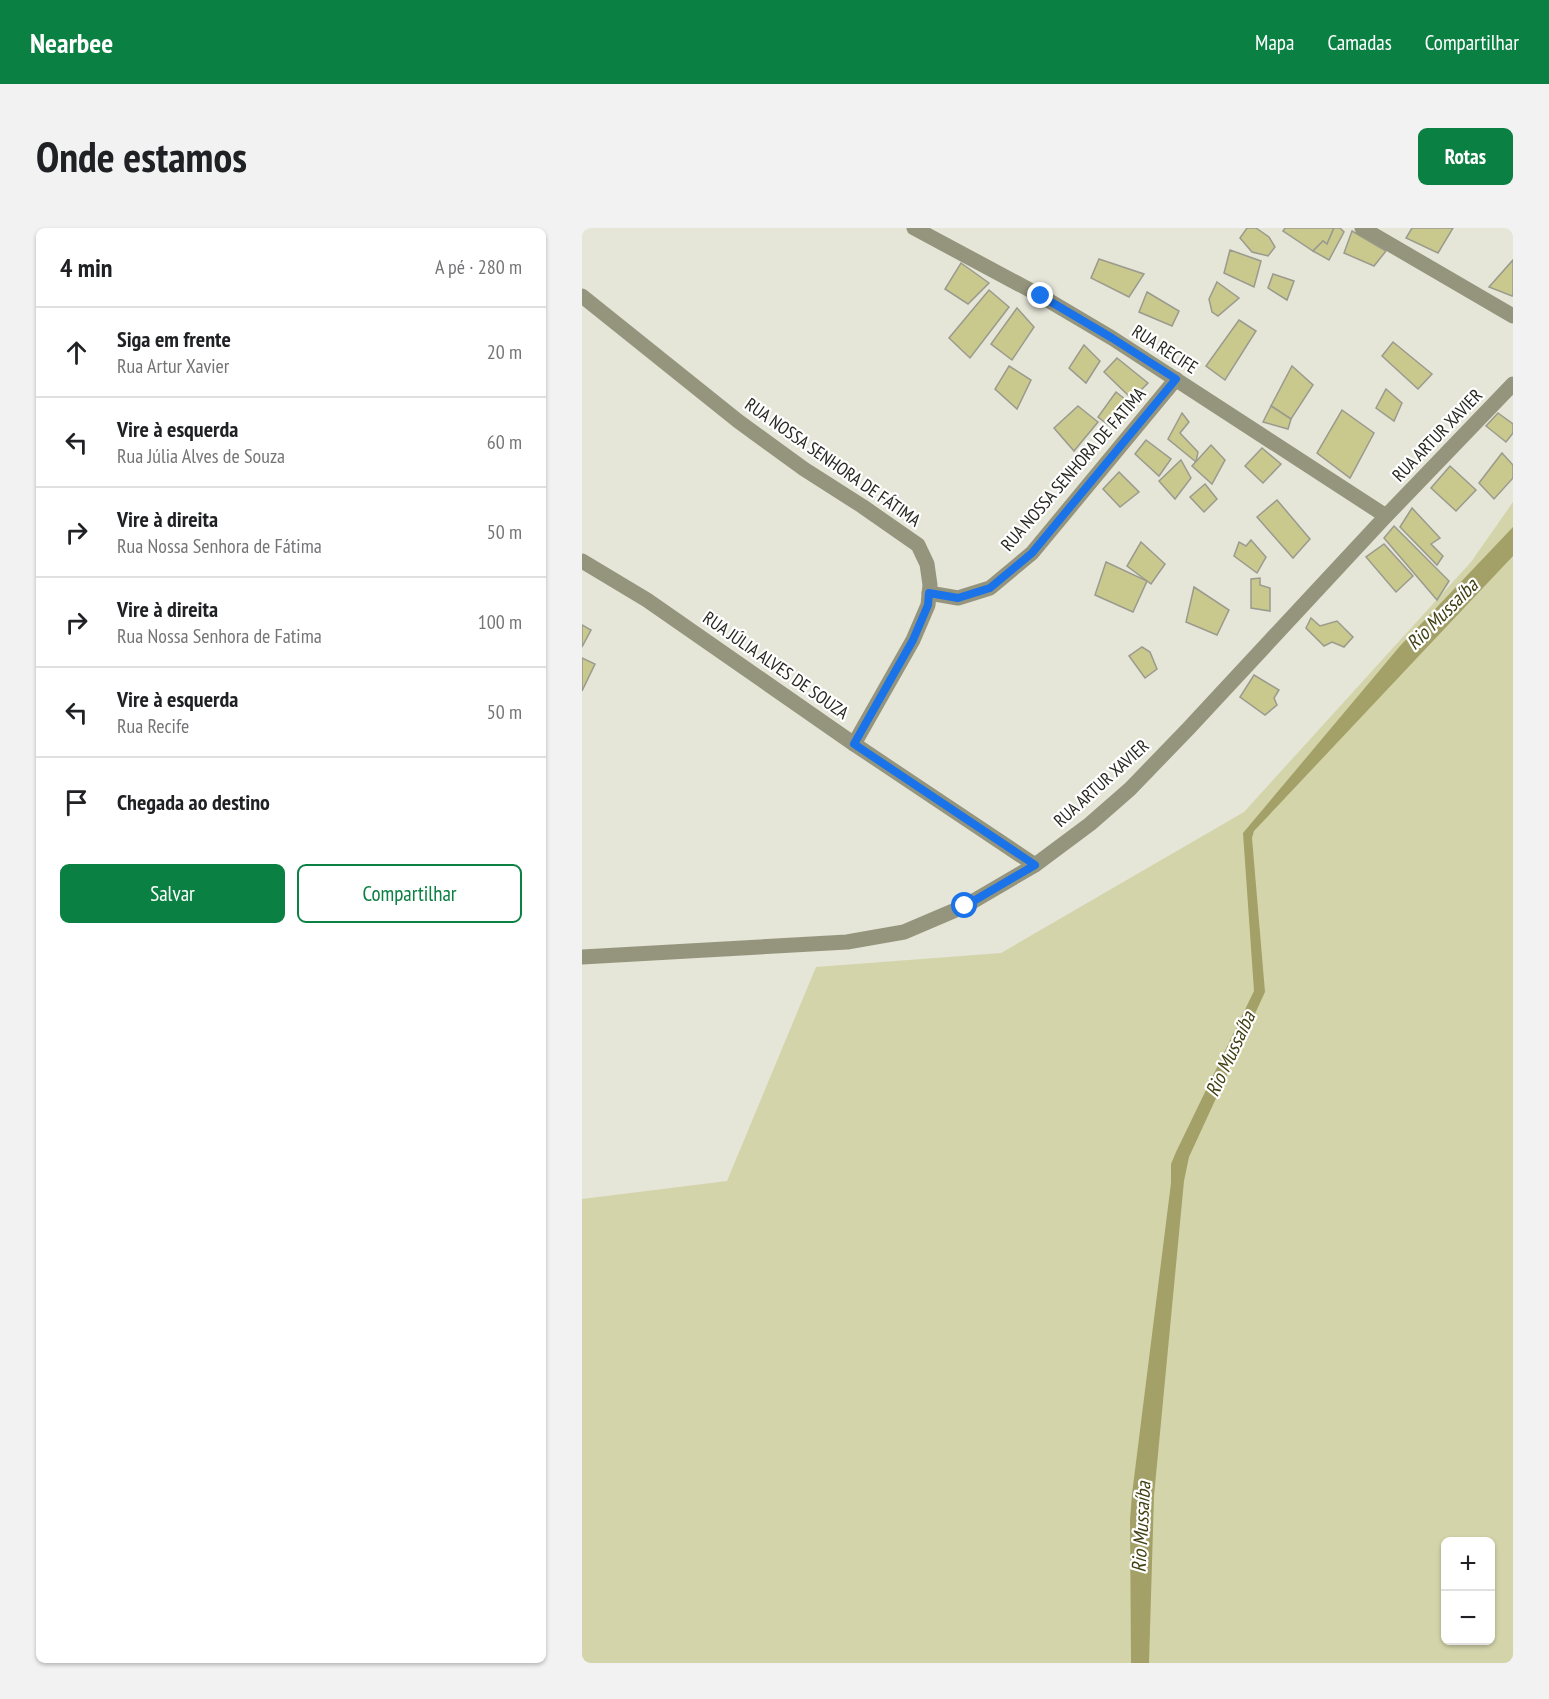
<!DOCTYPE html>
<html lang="pt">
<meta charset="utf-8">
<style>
body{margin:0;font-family:"PT Sans Narrow",sans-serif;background:#f2f2f2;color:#202124}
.controls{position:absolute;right:18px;bottom:18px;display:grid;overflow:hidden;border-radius:9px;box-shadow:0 2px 4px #0004}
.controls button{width:54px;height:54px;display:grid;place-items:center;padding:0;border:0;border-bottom:2px solid #e0e0e0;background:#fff;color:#202124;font:30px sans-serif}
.stop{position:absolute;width:18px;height:18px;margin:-14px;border:4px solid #1a73e8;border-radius:50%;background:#fff}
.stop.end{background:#1a73e8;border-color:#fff;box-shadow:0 2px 6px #0008}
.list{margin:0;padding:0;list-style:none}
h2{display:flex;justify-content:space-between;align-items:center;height:78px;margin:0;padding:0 24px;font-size:26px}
h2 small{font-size:20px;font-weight:400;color:#757577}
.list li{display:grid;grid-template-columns:39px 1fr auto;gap:18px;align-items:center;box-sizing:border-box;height:90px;padding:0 24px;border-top:2px solid #e0e0e0}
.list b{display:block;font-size:22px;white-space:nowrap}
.list p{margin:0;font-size:20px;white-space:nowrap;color:#757577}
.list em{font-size:20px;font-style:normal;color:#757577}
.actions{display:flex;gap:12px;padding:18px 24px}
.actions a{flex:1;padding:14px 0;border:2px solid #0b8043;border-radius:9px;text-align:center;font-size:21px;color:#0b8043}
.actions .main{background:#0b8043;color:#fff}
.icon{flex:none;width:33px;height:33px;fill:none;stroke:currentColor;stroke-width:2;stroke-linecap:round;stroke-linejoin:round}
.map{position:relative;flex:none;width:931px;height:1435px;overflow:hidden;border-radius:9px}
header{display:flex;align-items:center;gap:36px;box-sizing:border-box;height:84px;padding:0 30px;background:#0b8043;color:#fff}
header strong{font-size:28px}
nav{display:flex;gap:33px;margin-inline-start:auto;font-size:21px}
.intro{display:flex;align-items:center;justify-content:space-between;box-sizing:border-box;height:144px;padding:0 36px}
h1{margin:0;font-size:42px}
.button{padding:15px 27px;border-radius:9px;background:#0b8043;color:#fff;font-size:21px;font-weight:700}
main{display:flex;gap:36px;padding:0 36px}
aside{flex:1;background:#fff;border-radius:9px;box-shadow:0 2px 4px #0004}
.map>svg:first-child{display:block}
.green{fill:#d4d4ab;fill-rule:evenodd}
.water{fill:#a3a168}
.building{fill:#c9c88d;stroke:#9a9a8e;stroke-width:1.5}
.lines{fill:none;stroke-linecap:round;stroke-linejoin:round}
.minor{stroke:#95957d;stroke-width:15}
.route{stroke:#1a73e8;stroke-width:8}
.labels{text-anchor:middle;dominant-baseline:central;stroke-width:4.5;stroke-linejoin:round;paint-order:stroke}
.street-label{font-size:18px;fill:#282823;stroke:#fff}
.water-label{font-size:20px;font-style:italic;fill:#424013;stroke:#fff}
</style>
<header>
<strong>Nearbee</strong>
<nav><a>Mapa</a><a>Camadas</a><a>Compartilhar</a></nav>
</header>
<div class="intro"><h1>Onde estamos</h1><a class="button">Rotas</a></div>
<main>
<aside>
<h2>4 min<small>A pé · 280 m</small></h2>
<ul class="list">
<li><svg class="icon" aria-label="ahead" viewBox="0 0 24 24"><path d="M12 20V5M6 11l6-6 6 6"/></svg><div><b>Siga em frente</b><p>Rua Artur Xavier</p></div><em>20 m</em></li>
<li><svg class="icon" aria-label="left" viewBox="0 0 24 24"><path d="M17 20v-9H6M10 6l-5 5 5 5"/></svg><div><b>Vire à esquerda</b><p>Rua Júlia Alves de Souza</p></div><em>60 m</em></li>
<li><svg class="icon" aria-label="right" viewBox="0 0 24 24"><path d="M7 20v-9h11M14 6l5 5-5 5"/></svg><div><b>Vire à direita</b><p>Rua Nossa Senhora de Fátima</p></div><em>50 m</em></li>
<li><svg class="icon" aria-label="right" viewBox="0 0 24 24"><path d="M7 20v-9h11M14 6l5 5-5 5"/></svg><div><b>Vire à direita</b><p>Rua Nossa Senhora de Fatima</p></div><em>100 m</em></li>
<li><svg class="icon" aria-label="left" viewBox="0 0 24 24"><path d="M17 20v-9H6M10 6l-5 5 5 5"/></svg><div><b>Vire à esquerda</b><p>Rua Recife</p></div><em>50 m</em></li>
<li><svg class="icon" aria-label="arrive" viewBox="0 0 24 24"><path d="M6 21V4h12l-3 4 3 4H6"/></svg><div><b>Chegada ao destino</b></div></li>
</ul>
<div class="actions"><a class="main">Salvar</a><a>Compartilhar</a></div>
</aside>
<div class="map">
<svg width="931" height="1435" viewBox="0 0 931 1435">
<rect width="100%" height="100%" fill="#e5e5d8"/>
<path class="green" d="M931 274V1435H0V971L145 953 234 739 419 725 662 584 889 334ZM864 1314H909V1412H864Z"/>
<path class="water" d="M931 299V328L672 603 670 610 683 764 607 929 602 953 572 1268 567 1435H549L548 1292 550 1266 589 955V936L594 924 672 763 661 605 818 418Z"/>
<g class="building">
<path d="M665 0H674L687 9 693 19 686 28 670 24 658 10Z"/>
<path d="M703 0H752L745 16 741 13 731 23 701 3Z"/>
<path d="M752 0H758L762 4 747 32 731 23 741 13 745 16Z"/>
<path d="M830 0H871L856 25 824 10Z"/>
<path d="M770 3 804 23 792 38 762 25Z"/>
<path d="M648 22 679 33 672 59 642 45Z"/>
<path d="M517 31 562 46 547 69 509 50Z"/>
<path d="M931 32V68H930L907 59Z"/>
<path d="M379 35 407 55 386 76 363 61Z"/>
<path d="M691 46 712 53 705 72 686 60Z"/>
<path d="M635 54 657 70 636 88 630 84 627 71Z"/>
<path d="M407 62 427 79 388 130 367 110Z"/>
<path d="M565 64 597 83 590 98 557 84Z"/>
<path d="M435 80 452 99 430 132 409 116Z"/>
<path d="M657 92 674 103 643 152 624 138Z"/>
<path d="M811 114 850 146 836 161 800 128Z"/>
<path d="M502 117 518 133 504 155 487 140Z"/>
<path d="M535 130 566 155 550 171 522 144Z"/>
<path d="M427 138 449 152 435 181 413 161Z"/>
<path d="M710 138 731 157 709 191 689 178Z"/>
<path d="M804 161 820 175 812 193 794 180Z"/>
<path d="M534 164 548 175 529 199 516 189Z"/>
<path d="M496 178 516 194 492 223 472 200Z"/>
<path d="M689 178 709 191 706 201 681 194Z"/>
<path d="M760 182 792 205 768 250 735 225Z"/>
<path d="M600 185 607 194 598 205 616 224 614 234 586 211Z"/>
<path d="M916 185 931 196V205L924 214 904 198Z"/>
<path d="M564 212 589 231 577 248 553 226Z"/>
<path d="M629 217 643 232 630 256 610 238Z"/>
<path d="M680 220 699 236 681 255 663 238Z"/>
<path d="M920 225 931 237V250L912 271 897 255Z"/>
<path d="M599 232 609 250 593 271 577 253Z"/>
<path d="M868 238 894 262 874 283 849 260Z"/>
<path d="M537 244 557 264 538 279 521 261Z"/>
<path d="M623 256 635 271 622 284 608 269Z"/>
<path d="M695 272 728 311 711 330 675 289Z"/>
<path d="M830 280 858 310 849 316 861 328 855 337 818 299Z"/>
<path d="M812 298 867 353 855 372 802 310Z"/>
<path d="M669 312 684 329 675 345 652 328 657 314 664 318Z"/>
<path d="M559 314 583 336 569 356 545 338Z"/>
<path d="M802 316 831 348 814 364 784 329Z"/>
<path d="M524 334 565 353 551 384 513 367Z"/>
<path d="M678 350V357L688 360V383L669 380V351Z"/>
<path d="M612 359 647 382 635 407 604 394Z"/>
<path d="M729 390 738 398 755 393 771 409 762 419 750 414 742 418 724 400Z"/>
<path d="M0 397 9 402 0 419Z"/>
<path d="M560 419 568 424 575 441 563 450 547 428Z"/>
<path d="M0 430 13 436 0 463Z"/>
<path d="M672 447 697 462 692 470 695 477 683 487 658 469Z"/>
</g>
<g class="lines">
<g class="minor">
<path d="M332 0 459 68 530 110 804 288"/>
<path d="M780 0 931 88"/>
<path d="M0 68 156 193 222 241 280 278 336 317 345 336 348 357 346 377 331 412 272 516"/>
<path d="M0 333 65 372 272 516 453 637"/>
<path d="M347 365 376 370 408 360 450 325 594 151"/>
<path d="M0 729 265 714 322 704 383 678 453 637 508 596 548 561 606 501 804 288 931 156"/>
</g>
</g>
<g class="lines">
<path class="route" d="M383 678 453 637 272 516 331 412 346 377 347 365 376 370 408 360 450 325 594 151 530 110 459 68"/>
</g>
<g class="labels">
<g class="street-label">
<text transform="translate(583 121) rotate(33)">RUA RECIFE</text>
<text transform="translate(855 207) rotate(-46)">RUA ARTUR XAVIER</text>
<text transform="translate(251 234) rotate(35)">RUA NOSSA SENHORA DE FÁTIMA</text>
<text transform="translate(491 241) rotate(-49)">RUA NOSSA SENHORA DE FATIMA</text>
<text transform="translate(194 437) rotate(35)">RUA JÚLIA ALVES DE SOUZA</text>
<text transform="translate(519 555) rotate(-42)">RUA ARTUR XAVIER</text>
</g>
<g class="water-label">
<text transform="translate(860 386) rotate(-45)">Rio Mussaíba</text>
<text transform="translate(648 826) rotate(-65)">Rio Mussaíba</text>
<text transform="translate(559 1299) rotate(-87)">Rio Mussaíba</text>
</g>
</g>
</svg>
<div class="controls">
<button>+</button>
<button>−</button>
</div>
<div class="stop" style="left:383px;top:678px"></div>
<div class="stop end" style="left:459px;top:68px"></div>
</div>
</main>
